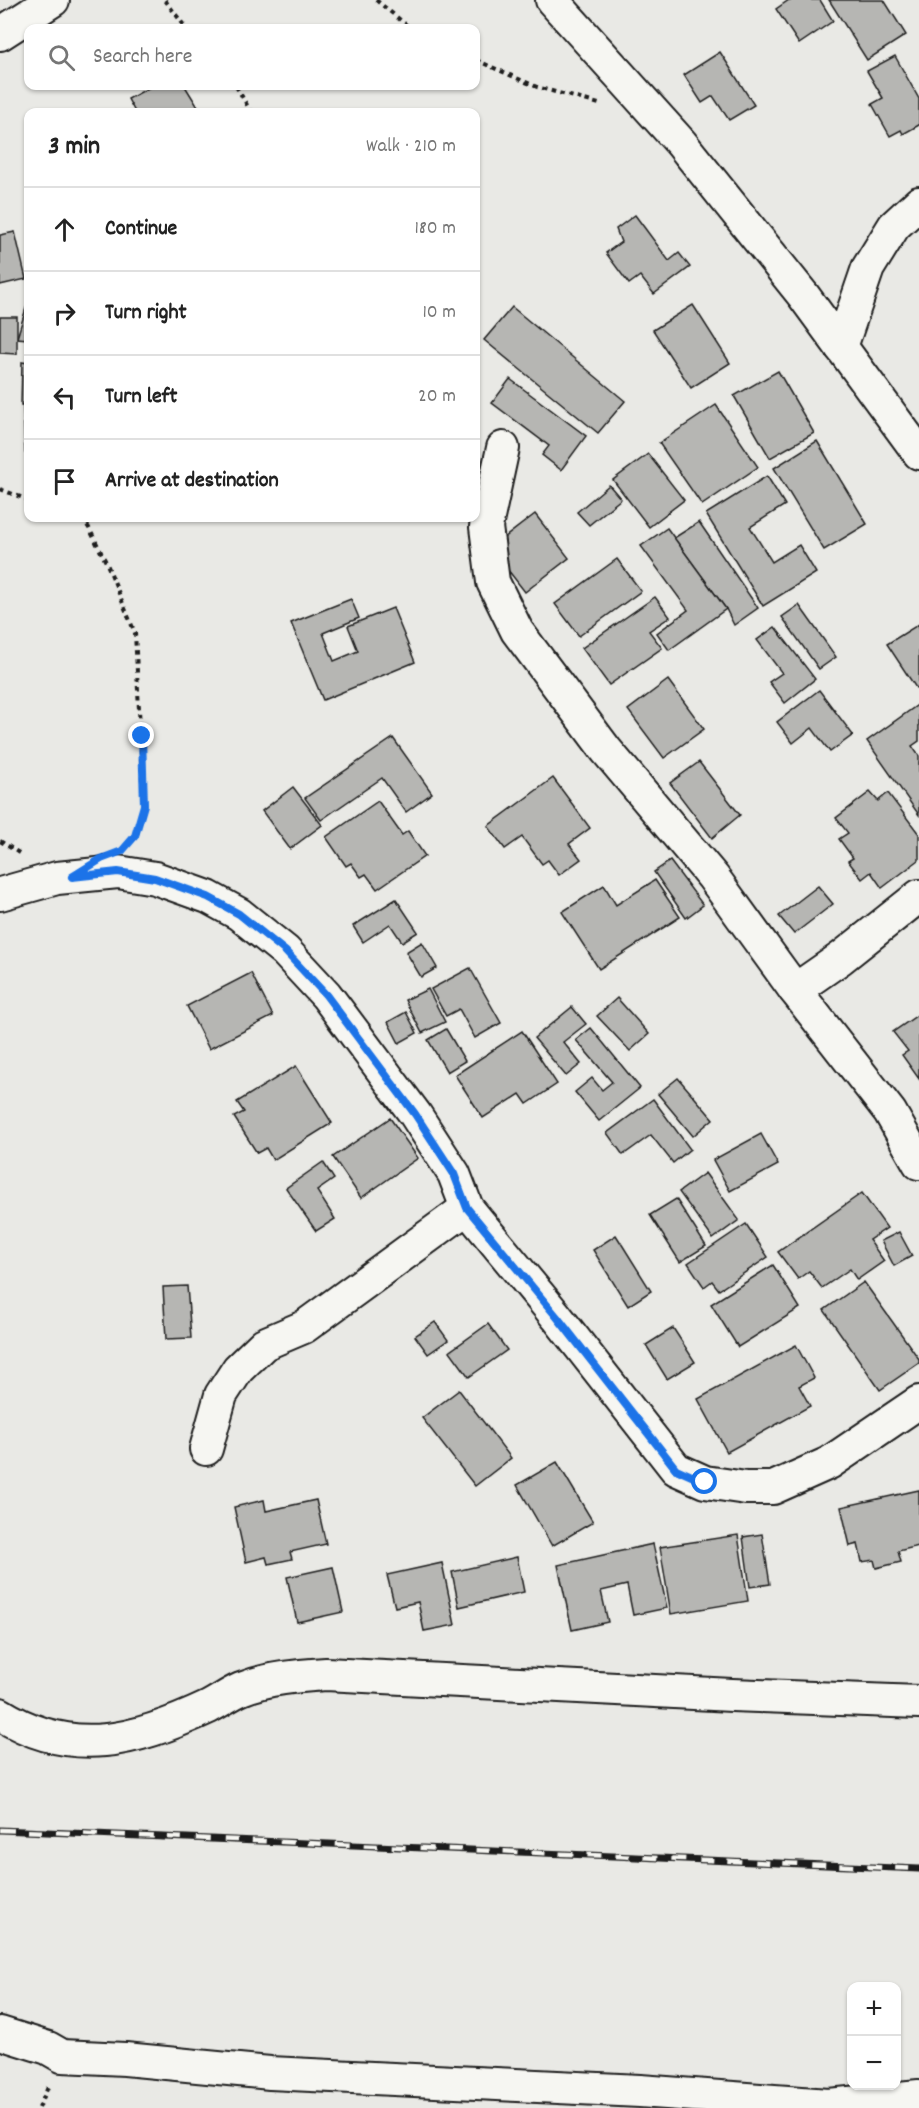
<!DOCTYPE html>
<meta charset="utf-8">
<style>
body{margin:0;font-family:Dekko,sans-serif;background:#f2f2f2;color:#222}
.controls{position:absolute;right:18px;bottom:18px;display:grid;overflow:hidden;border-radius:12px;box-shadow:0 2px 4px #0004}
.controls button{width:54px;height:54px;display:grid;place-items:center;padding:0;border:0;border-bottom:2px solid #e0e0e0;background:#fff;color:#222;font:30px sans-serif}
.stop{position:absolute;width:18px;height:18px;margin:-14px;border:4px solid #1a73e8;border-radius:50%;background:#fff}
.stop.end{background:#1a73e8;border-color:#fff;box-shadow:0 2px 6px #0008}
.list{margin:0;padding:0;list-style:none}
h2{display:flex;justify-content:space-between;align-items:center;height:78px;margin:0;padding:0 24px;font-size:26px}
h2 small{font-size:20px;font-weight:400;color:#767676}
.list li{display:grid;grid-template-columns:39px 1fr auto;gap:18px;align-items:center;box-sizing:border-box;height:84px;padding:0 24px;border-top:2px solid #e0e0e0}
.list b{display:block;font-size:22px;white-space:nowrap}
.list em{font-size:20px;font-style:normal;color:#767676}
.icon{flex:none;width:33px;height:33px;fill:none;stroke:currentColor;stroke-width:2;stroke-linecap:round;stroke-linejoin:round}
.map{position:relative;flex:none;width:919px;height:2108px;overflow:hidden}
.search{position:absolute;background:#fff;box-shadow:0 2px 4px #0004;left:24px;top:24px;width:456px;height:66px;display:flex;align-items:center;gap:15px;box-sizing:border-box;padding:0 21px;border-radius:12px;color:#767676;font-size:22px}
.panel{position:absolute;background:#fff;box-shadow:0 2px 4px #0004;left:24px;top:108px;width:456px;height:414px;border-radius:12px}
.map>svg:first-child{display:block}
.building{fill:#b6b6b3;stroke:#1c1c1c;stroke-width:1.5}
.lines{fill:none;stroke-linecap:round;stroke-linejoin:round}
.street-casing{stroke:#1c1c1c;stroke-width:36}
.path{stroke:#1c1c1c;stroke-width:4;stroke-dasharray:4.5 4.5;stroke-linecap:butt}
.street{stroke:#f6f6f2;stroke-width:32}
.rail-casing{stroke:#1c1c1c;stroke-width:7}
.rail{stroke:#f6f6f2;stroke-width:4.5;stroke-dasharray:14;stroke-linecap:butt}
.route{stroke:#1a73e8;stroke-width:8}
</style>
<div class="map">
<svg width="919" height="2108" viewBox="0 0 919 2108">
<rect width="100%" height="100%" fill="#e9e9e5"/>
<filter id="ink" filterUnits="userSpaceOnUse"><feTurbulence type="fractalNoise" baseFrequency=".0167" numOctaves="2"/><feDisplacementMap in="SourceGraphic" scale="12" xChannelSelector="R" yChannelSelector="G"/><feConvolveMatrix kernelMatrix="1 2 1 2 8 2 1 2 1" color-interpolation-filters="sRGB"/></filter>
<g filter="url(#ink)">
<g class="building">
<path d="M789 0H820L833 21 799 44 776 9Z"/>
<path d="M829 0H884L906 35 867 60Z"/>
<path d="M720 52 754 105 729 120 713 96 702 103 684 75Z"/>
<path d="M895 56 919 99V125L903 134 901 130 890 136 872 104 883 98 867 71Z"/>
<path d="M152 86H185L201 112H135L128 99Z"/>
<path d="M635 215 669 261 679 253 690 267 654 294 640 276 629 284 606 253 621 242 616 229Z"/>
<path d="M15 232 26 279 0 285V235Z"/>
<path d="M27 305 28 339 17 338Z"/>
<path d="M693 305 730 363 691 388 653 330Z"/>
<path d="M512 307 625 401 598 433 484 340Z"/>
<path d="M0 317H17V354L0 353Z"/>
<path d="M22 362 28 363V405H21Z"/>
<path d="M778 371 814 433 770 458 734 396Z"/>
<path d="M510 379 586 436 561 470 542 455 549 446 492 403Z"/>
<path d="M23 405H28V453H25Z"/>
<path d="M716 405 758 467 702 505 659 443Z"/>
<path d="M817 441 867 524 824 550 774 468Z"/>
<path d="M648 454 684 500 649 527 613 480Z"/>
<path d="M767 476 785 505 750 527 772 562 799 545 816 573 763 606 706 514Z"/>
<path d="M609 485 621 499 589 525 577 512Z"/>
<path d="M535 514 569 558 525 592 491 548Z"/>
<path d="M699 522 758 608 734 625 726 609 674 538Z"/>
<path d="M667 528 726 609 669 650 657 633 688 610 641 546Z"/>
<path d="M617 559 641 591 579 636 555 604Z"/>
<path d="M655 597 670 617 649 631 662 648 609 685 582 648Z"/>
<path d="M351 599 359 618 323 633 334 661 358 651 348 626 393 608 415 662 323 700 291 623Z"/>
<path d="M799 605 836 657 819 669 782 617Z"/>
<path d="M919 624V686L916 688 887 644Z"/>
<path d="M775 627 815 679 785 703 769 682 782 673 757 640Z"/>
<path d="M668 680 704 729 664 758 628 710Z"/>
<path d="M819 690 853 735 830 752 812 728 793 743 777 722Z"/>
<path d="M919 704V741L912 746 919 756V815L867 741Z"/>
<path d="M393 738 432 793 406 812 382 778 321 820 305 798Z"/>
<path d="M699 762 740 815 712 838 670 783Z"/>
<path d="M553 778 590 828 569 844 581 859 559 875 548 860 542 864 522 837 505 849 488 826Z"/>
<path d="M293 787 322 825 290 849 262 811Z"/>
<path d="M870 792 878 801 888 793 919 834V860L882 888 871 872 862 879 848 861 853 858 839 839 848 833 836 818Z"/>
<path d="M378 801 402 835 408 831 425 856 377 889 366 874 361 877 351 863 346 866 326 837Z"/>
<path d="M670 861 703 905 686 918 654 872Z"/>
<path d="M655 880 680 917 599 969 562 912 604 885 616 905Z"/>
<path d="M818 886 833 904 794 934 779 916Z"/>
<path d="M396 899 418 932 402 942 390 924 363 942 353 926Z"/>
<path d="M422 942 437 968 421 977 406 952Z"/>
<path d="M470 968 501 1023 475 1038 459 1009 446 1016 431 989Z"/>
<path d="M251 973 273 1016 209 1049 187 1006Z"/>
<path d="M428 989 445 1022 422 1033 405 1000Z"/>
<path d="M617 998 649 1034 630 1051 597 1016Z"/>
<path d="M572 1007 586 1024 563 1042 581 1064 566 1076 534 1038Z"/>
<path d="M406 1012 417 1033 399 1043 388 1022Z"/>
<path d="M919 1014V1079L902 1055 908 1051 893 1032Z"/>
<path d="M591 1028 640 1088 599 1121 575 1092 592 1078 602 1090 612 1082 576 1040Z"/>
<path d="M446 1029 465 1061 447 1072 428 1040Z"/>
<path d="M522 1031 557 1084 527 1104 520 1094 483 1118 455 1075Z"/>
<path d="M296 1066 332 1123 273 1160 266 1148 257 1153 234 1117 244 1112 237 1102Z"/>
<path d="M678 1078 713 1119 693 1136 658 1094Z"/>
<path d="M653 1099 690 1149 673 1163 651 1135 623 1155 607 1133Z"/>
<path d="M390 1118 418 1158 361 1198 333 1157Z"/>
<path d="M761 1134 778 1165 730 1191 713 1160Z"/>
<path d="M323 1162 334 1179 317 1191 335 1219 316 1231 286 1188Z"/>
<path d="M705 1173 739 1220 713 1239 679 1192Z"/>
<path d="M862 1193 887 1228 869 1240 884 1261 857 1280 850 1269 822 1288 809 1271 798 1279 778 1252Z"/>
<path d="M676 1199 706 1246 680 1262 650 1215Z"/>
<path d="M746 1224 768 1257 719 1290 712 1281 704 1287 688 1263Z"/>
<path d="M899 1232 912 1256 894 1266 881 1241Z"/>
<path d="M616 1235 651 1291 628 1306 593 1250Z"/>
<path d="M773 1265 800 1308 738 1347 711 1304Z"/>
<path d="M864 1282 919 1359V1363L880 1390 824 1310Z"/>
<path d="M187 1286 191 1338 166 1339 163 1287Z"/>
<path d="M435 1322 448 1340 428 1354 415 1336Z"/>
<path d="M488 1324 507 1350 469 1377 450 1351Z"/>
<path d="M673 1328 695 1362 667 1379 646 1345Z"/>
<path d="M796 1345 814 1378 799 1386 810 1406 727 1452 698 1399Z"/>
<path d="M459 1390 511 1458 475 1486 422 1418Z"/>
<path d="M557 1462 593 1522 552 1546 517 1485Z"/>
<path d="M919 1490V1546L898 1551 901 1562 876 1568 874 1560 862 1562 858 1544 850 1546 841 1507Z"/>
<path d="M264 1500 266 1511 316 1500 326 1544 290 1552 292 1559 268 1564 266 1557 246 1562 234 1507Z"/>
<path d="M762 1534 770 1584 750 1587 743 1537Z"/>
<path d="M738 1535 748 1601 671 1614 660 1547Z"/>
<path d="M653 1544 667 1608 633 1615 627 1585 601 1591 608 1622 572 1630 558 1565Z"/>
<path d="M517 1557 524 1592 459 1607 452 1572Z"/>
<path d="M442 1563 455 1625 424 1631 418 1602 395 1607 387 1575Z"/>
<path d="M333 1567 343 1612 297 1622 287 1577Z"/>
</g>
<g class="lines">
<g class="street-casing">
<g id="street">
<path d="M552 0 681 143 803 295 919 453"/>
<path d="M0 34 53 0"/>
<path d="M841 347 868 268 894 226 919 203"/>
<path d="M503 448 486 527 493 582 517 631 606 750 713 877 795 990 841 958 919 896"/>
<path d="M0 894 57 878 118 872 155 878 208 897 239 914 285 951 326 995 415 1114 454 1174 467 1208 557 1317 676 1469 705 1482 746 1488H773L829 1463 919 1402"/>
<path d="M795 990 890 1112 919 1163"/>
<path d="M206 1449 221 1395 238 1369 264 1344 304 1327 467 1208"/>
<path d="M0 1714C72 1759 137 1741 209 1707 220 1701 230 1694 241 1689 268 1678 297 1676 326 1674L732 1695 919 1702"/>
<path d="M0 2033 48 2048 62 2056 125 2059 270 2073 640 2091 829 2105 919 2096"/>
</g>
</g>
<g class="path">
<path d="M165 0 186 28"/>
<path d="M376 0 410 28"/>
<path d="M476 60 537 87 599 104"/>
<path d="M236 86 251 112"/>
<path d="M0 489 28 500"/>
<path d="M82 518 89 528 107 564 135 633 144 805 136 836 131 841"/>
<path d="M0 841 19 853"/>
<path d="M0 1830 919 1869"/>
<path d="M39 2108 48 2087"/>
</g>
<use href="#street" class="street"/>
<g class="rail-casing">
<path id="rail" d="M0 1830 919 1869"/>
</g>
<use href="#rail" class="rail"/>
</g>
</g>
<g class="lines" filter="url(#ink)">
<path class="route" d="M142 736 144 805 135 836 122 851 101 859 72 877 118 872 155 878 208 897 239 914 285 951 326 995 415 1114 454 1174 467 1208 557 1317 676 1469 705 1482"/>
</g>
</svg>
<div class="controls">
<button>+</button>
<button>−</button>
</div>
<div class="stop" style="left:705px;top:1482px"></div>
<div class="stop end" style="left:142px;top:736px"></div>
<div class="search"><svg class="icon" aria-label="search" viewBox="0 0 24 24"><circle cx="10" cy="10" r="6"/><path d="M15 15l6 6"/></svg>Search here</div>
<section class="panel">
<h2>3 min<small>Walk · 210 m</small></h2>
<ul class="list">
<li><svg class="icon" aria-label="ahead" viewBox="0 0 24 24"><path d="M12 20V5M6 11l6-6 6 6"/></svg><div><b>Continue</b></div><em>180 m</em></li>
<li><svg class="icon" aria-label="right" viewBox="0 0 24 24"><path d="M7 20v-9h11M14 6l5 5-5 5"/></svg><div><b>Turn right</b></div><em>10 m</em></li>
<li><svg class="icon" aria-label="left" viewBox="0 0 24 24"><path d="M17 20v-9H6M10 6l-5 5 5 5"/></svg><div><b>Turn left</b></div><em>20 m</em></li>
<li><svg class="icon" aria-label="arrive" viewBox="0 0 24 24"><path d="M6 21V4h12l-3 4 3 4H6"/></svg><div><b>Arrive at destination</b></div></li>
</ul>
</section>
</div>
